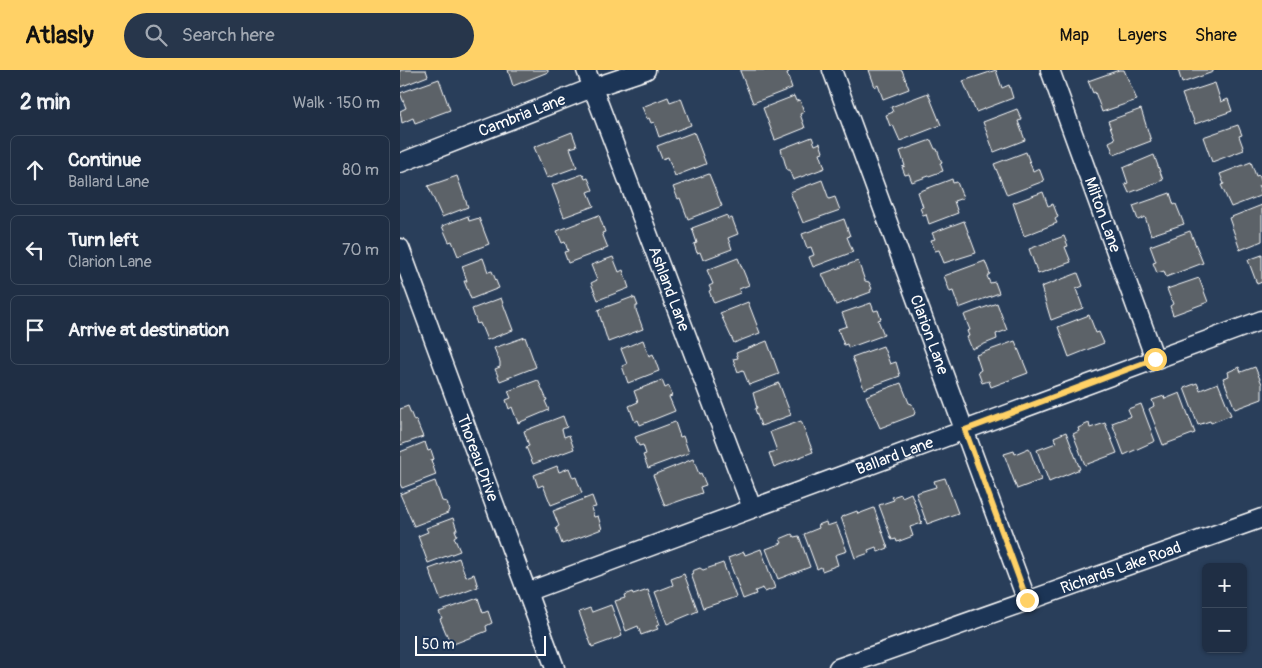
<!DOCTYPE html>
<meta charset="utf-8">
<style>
body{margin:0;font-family:Pangolin,sans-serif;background:#27364b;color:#f1f3f6}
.controls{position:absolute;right:15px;bottom:15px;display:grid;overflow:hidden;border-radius:8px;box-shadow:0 1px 4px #0004}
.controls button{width:45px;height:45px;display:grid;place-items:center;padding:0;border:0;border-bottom:1px solid #3c4a5d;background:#1f2e44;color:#f1f3f6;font:25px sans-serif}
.scale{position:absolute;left:15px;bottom:12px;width:131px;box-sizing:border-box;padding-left:5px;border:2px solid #fff;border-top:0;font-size:14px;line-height:18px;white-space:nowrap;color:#fff;-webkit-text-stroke:4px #1d3557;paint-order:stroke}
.stop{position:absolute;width:15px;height:15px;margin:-11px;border:4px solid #ffd166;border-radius:50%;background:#fff}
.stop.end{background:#ffd166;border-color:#fff;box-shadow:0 1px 5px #0008}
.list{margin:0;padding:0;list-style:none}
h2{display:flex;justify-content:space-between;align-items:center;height:65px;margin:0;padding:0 20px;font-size:21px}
h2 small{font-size:16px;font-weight:400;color:#a1a8b2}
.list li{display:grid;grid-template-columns:32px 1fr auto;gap:15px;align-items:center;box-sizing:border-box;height:70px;margin:0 10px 10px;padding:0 10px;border:1px solid #3c4a5d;border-radius:8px}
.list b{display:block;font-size:19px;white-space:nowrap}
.list p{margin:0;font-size:16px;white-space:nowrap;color:#a1a8b2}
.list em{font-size:16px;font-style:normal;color:#a1a8b2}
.icon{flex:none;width:28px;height:28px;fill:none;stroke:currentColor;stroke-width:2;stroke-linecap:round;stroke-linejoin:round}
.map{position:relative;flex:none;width:862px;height:598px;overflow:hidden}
header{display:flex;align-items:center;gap:30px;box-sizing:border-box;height:70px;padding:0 25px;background:#ffd166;color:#111}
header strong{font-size:24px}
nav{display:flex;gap:28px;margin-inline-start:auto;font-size:18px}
.search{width:350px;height:45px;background:#27364b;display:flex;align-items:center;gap:12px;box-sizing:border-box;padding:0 18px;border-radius:28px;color:#a1a8b2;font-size:19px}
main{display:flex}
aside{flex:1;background:#1f2e44}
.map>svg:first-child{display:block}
.building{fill:#5b6267;stroke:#fff}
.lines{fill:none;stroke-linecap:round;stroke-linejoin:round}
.minor-casing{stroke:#fff;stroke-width:21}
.minor{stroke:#1d3557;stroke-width:18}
.route{stroke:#ffd166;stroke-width:6}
.labels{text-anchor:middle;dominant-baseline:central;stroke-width:4;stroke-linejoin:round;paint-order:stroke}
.street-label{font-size:16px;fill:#fff;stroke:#1d3557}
</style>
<header>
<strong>Atlasly</strong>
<div class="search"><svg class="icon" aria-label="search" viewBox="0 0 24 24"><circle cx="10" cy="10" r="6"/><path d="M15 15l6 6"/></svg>Search here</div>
<nav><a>Map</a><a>Layers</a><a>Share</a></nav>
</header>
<main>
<aside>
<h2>2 min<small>Walk · 150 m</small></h2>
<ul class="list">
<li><svg class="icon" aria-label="ahead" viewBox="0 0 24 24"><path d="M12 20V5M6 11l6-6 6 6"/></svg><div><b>Continue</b><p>Ballard Lane</p></div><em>80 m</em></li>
<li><svg class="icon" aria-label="left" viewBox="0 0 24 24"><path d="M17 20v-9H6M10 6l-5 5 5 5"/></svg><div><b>Turn left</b><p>Clarion Lane</p></div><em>70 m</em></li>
<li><svg class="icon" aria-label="arrive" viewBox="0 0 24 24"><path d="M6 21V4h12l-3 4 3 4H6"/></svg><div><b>Arrive at destination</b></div></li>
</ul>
</aside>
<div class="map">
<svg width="862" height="598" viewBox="0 0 862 598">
<rect width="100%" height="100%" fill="#293e5a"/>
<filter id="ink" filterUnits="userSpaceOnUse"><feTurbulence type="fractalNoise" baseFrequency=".02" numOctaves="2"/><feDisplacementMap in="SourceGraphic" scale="10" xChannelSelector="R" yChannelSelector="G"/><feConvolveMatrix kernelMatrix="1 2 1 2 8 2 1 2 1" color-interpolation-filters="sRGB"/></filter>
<g filter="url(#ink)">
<g class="building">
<path d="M0 0H26L28 6 0 17Z"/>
<path d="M108 0H148V2L113 16Z"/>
<path d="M342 0H388L389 2 387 3 392 18 353 33 340 1Z"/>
<path d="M469 0H502L509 19 483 29 478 15 475 17Z"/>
<path d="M596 0 602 18 609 15 613 28 576 42 563 11Z"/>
<path d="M719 0H724L737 30 702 42 695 22 693 23 688 11Z"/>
<path d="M778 0H813V2L782 13Z"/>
<path d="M39 9 50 40 15 53 13 48 2 53 0 41 6 38 0 23Z"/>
<path d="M815 13 821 32 828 29 832 41 795 54 791 43H789L782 24Z"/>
<path d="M528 23 541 55 500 71 493 55 490 56 486 45 493 42 491 37Z"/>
<path d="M394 26 396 31 400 30 404 42 400 44 405 58 375 70 363 38Z"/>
<path d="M268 27 270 32 281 28 291 55 259 67 254 52 251 53 249 48 247 49 242 37Z"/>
<path d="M617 39 622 50 618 51 625 70 594 82 583 52Z"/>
<path d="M741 39 751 71 714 85 709 72 715 69 708 51Z"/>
<path d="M838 55 842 65 839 66 844 80 812 92 803 67Z"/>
<path d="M172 62 177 76 170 78 177 97 147 108 134 77Z"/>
<path d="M294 62 306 94 275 106 268 87 262 89 257 76Z"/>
<path d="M412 67 415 75 420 73 423 82 420 83 425 98 393 110 389 100H387L381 79Z"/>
<path d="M531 70 535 79H537L542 93H540L543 101 512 112 509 104 505 105 502 97 505 96 500 81Z"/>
<path d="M626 82 633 101 639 98 644 111 607 125 594 94Z"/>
<path d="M754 85 763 110 729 123 725 114 728 113 723 98Z"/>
<path d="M851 92 856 106 859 105 862 113V115L858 116 862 125 831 137 821 115 824 114 820 104Z"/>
<path d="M183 104 185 109 188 108 193 120 188 122 194 136 164 147 152 115Z"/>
<path d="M309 104 322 136 288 149 280 128 278 129 273 117Z"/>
<path d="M57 106 68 137 42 147 28 116Z"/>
<path d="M552 109 553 113 557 112 563 128 554 131 558 143 529 154 526 144 523 145 520 138 523 137 518 122Z"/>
<path d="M422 110 429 129 435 127 440 140 403 153 390 122Z"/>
<path d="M643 122 648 136 653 134 658 147 655 149 657 153 624 166 613 133Z"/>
<path d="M770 123 774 135 776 134 784 154 751 165 745 147 738 150 733 136Z"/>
<path d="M862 135V171L840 180 829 148Z"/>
<path d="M199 145 205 162 202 163 208 178 168 193 164 182 168 181 165 172 162 173 157 161Z"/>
<path d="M327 145 328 149 332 148 338 164 328 168 332 179 303 190 300 182 297 183 294 174 297 173 292 158Z"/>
<path d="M68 146 69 151 79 148 89 174 58 186 52 171 49 172 42 156Z"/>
<path d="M444 149 450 166 447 167 453 182 413 197 409 187 414 185 411 177 407 178 402 164Z"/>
<path d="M564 151 576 183 544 193 539 180 535 181 531 170 535 169 532 163Z"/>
<path d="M790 161 803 193 766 207 764 201 757 203 753 193 756 192 750 176Z"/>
<path d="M664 166 668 176 665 177 671 192 638 204 629 179Z"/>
<path d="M862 185V212L857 214 848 190Z"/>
<path d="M213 187 219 202 223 200 229 218 198 230 191 213 197 210 191 195Z"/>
<path d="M83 188 88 202 92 201 99 218 71 229 64 211H67L62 196Z"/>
<path d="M338 188 349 215 339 219 340 223 314 233 309 221 311 220 309 216 313 214 307 200Z"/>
<path d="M458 191 465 211 469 212 472 219 470 220 471 222 436 235 422 204Z"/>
<path d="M585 191 590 204 587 206 590 213 595 212 599 223 559 238 553 221 550 222 544 206Z"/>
<path d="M678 203 683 216 676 219 683 238 651 250 641 217Z"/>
<path d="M799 208 808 232 773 245 770 236 773 234 767 219Z"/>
<path d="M233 227V229L235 228 238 236H236V240L243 259 208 272 198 240Z"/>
<path d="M101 228 113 260 87 270 80 253 77 254 72 239Z"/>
<path d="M348 232 360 263 334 273 320 243Z"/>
<path d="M471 233 474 241 478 240 481 249 478 250 484 265 448 278 447 274 444 275 438 259 447 256 442 243Z"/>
<path d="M597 233 607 260 596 264 597 269 572 279 567 267 569 266 567 261 570 260 564 245Z"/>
<path d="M689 245 696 263 699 262 704 273 669 287 658 257Z"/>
<path d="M125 267 136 297 100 311 95 299 100 297V292L94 278Z"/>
<path d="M243 270 249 286 253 284 259 301 228 313 222 296 227 294 221 279Z"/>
<path d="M367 271 379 304 349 315 343 300 338 302 333 289 338 288 336 283Z"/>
<path d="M615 271 628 303 591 317 589 311 582 313 578 302 581 300 576 285Z"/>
<path d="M483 276 490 294 496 292 500 306 464 319 452 287Z"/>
<path d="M839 297 841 302 855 297 862 314V329L835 339 823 308 829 306 828 302Z"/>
<path d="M138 310 147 330 145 331 149 340 118 353 112 337 109 339 106 330 111 328 108 321Z"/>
<path d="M262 310 265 318 269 316 272 326 269 327 275 341 240 355 238 350 235 352 229 336 238 332 234 321Z"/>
<path d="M379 313 391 345 361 356 355 339 357 338 353 323Z"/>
<path d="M501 313 509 333 512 334 515 342 514 345 480 358 466 326Z"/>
<path d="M797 313 800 320 818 313 831 345 811 353 810 351 798 355 784 318Z"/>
<path d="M780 323 795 363 763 375 749 339 754 336 752 330 764 326 765 329Z"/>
<path d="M741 334 755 371 724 385 712 353 731 346 728 339Z"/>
<path d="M8 336 14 351 16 350 23 367 0 375V339Z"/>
<path d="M163 346 167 357 162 359 164 367 169 365 174 379 133 394 126 377 129 376 124 361Z"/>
<path d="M401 351 413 382 374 397 369 383 377 381 370 362Z"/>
<path d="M275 352 280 367 283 366 289 383 248 398 243 385 246 384 243 375 239 376 235 367Z"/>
<path d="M689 353 690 358 705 353 717 383 685 395 673 364 679 361 678 358Z"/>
<path d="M666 362 680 399 649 412 637 380 656 373 654 367Z"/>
<path d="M25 372 28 381 31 380 34 389 31 390 36 405 2 418 0 414V382Z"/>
<path d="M629 378 641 410 617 419 604 384 614 381 615 384Z"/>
<path d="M293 389 299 404 301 403 306 415 300 417 302 423 265 436 253 405Z"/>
<path d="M157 396 159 402 169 398 173 408 176 407 182 423 151 435 143 415 138 417 134 405Z"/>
<path d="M545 408 558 443 527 454 516 423 536 417 534 411Z"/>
<path d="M35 411 42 431 47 432 49 440 48 441V443L14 456 0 424Z"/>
<path d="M511 423 522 453 510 457 513 466 497 472 496 469 492 470 479 435 494 430 492 427 501 424 502 427Z"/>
<path d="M192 426 196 437 191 438 194 447 198 446 202 459 162 474 156 458 159 456 153 441Z"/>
<path d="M474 438 488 478 478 482 476 477 468 480 469 483 455 488 441 447 457 441 458 444Z"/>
<path d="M53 448 57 460H55L57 465 54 467 60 481 28 493 18 466 28 462 26 458Z"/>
<path d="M426 452 427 456 436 453 447 481 435 485 438 495 422 501 421 497 417 499 404 464 419 458 418 455Z"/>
<path d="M392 464 394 467 399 466 410 497 378 509 366 479 382 473 380 469Z"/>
<path d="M361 479 375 518 365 522 363 518 355 521 356 524 343 529 328 488 344 482 345 485Z"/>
<path d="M59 488 66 507 74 504 78 517 41 531 29 499Z"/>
<path d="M323 493 336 527 303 538 291 504 293 503 292 501 300 498 303 500Z"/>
<path d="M284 504 298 541 267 554 255 522 273 515 271 509Z"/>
<path d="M248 520 260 555 256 556 258 559 241 565 238 556 226 561 215 531 225 528 224 525 232 522 233 525Z"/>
<path d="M78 528 83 543 88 541 92 553 86 556 87 561 51 575 40 549 42 548 39 542Z"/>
<path d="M211 535 222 566 192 577 179 542 190 538 192 542Z"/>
</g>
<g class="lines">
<g class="minor-casing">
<g id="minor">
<path id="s1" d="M186 0 352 438"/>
<path id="s2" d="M432 0 627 531"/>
<path id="s3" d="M650 0 755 289"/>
<path id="s4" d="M0 93 192 18 246 0"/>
<path id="s5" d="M0 178 155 598"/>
<path id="s6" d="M127 522 862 250"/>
<path id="s7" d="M438 598 862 448"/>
</g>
</g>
<use href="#minor" class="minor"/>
</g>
</g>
<g class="lines" filter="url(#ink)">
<path class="route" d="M627 530 565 360 755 289"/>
</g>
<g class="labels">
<g class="street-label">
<text stroke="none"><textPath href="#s4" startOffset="131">Cambria Lane</textPath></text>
<text stroke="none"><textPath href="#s3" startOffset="154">Milton Lane</textPath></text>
<text stroke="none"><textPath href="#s1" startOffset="234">Ashland Lane</textPath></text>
<text stroke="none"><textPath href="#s2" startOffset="282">Clarion Lane</textPath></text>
<text stroke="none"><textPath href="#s6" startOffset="392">Ballard Lane</textPath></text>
<text stroke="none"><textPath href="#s5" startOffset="224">Thoreau Drive</textPath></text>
<text stroke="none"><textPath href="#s7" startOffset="300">Richards Lake Road</textPath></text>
</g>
</g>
</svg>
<div class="controls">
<button>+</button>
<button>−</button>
</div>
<div class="scale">50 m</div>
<div class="stop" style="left:755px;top:289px"></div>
<div class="stop end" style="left:627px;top:530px"></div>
</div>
</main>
